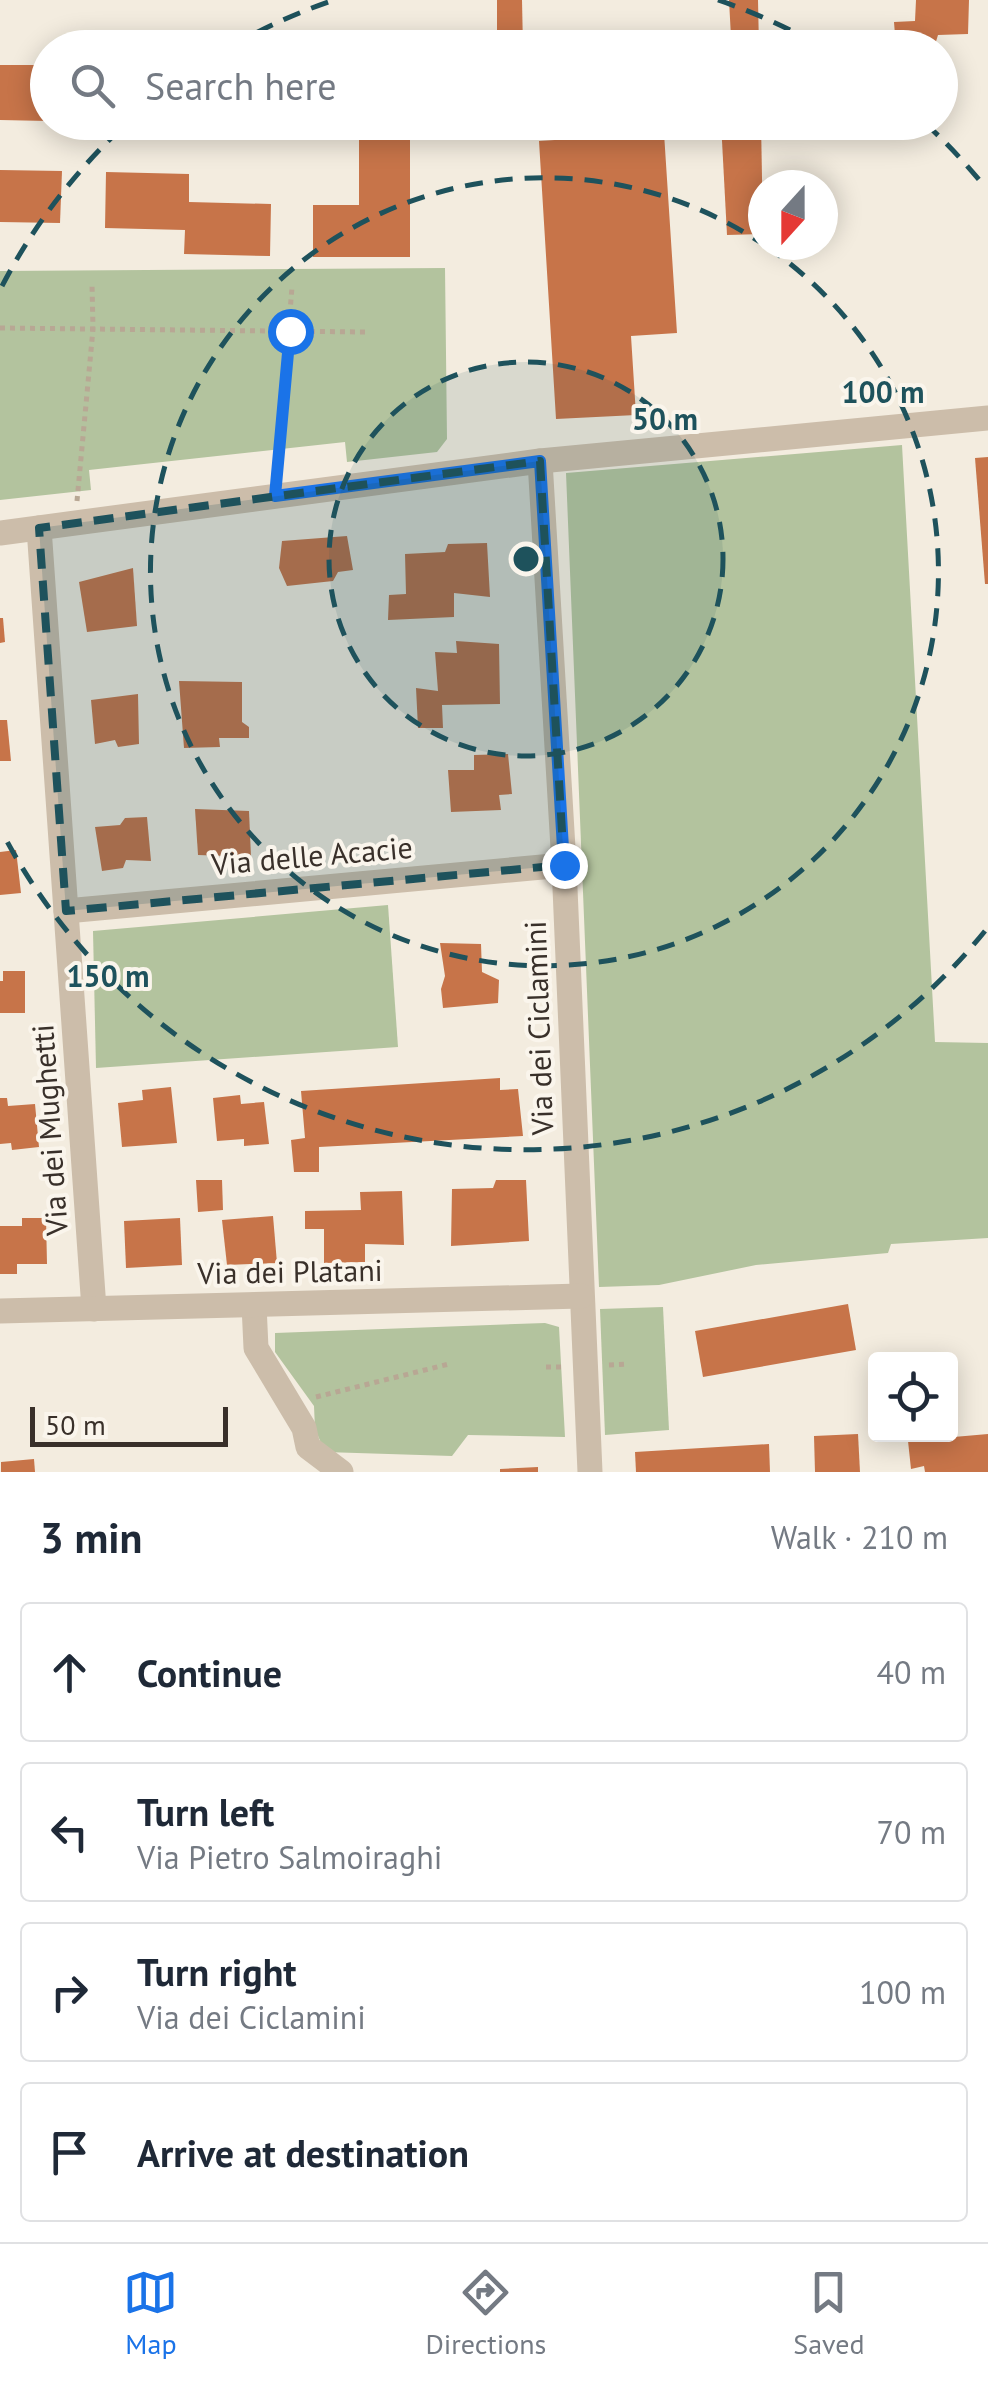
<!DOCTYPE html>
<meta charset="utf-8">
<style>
body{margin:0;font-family:"PT Sans",sans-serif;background:#f6f6f7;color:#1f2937}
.controls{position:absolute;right:30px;bottom:30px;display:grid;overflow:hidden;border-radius:10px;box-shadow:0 5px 25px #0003}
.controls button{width:90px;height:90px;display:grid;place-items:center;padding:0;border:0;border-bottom:2px solid #e0e1e3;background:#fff;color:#1f2937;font:50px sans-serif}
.compass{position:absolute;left:748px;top:170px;width:90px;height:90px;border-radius:50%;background:#fff;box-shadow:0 5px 25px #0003;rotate:201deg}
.scale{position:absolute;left:30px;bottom:25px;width:198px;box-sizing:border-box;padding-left:10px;border:5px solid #39302a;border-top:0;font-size:28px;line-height:35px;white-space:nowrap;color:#39302a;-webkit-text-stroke:8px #faf5ec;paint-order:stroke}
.stop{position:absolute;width:30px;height:30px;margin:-22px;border:8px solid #1a73e8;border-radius:50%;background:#fff}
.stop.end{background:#1a73e8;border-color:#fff;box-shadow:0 2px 10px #0008}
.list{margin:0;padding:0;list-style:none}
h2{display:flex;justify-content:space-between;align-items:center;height:130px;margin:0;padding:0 40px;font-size:42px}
h2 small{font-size:32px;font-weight:400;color:#747a83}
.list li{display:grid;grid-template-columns:65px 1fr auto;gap:30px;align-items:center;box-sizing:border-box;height:140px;margin:0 20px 20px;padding:0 20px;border:2px solid #e0e1e3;border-radius:10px}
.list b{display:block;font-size:38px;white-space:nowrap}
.list p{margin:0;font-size:32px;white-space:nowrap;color:#747a83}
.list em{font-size:32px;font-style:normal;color:#747a83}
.icon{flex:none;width:55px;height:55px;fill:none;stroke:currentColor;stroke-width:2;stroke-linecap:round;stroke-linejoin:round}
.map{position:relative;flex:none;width:988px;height:1472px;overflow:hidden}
.search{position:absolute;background:#fff;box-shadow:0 5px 25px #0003;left:30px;right:30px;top:30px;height:110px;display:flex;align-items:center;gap:25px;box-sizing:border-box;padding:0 35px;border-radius:55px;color:#747a83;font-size:38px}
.sheet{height:770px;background:#fff}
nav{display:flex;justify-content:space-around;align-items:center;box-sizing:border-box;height:140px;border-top:2px solid #e0e1e3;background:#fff;font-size:28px;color:#747a83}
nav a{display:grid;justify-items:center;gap:5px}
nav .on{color:#1a73e8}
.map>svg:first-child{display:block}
.green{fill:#b3c39e}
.building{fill:#c77449}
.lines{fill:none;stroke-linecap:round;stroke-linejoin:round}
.path{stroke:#b8a794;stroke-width:5;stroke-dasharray:5 5;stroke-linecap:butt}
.street{stroke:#ccbdaa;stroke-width:25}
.route{stroke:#1a73e8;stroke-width:12}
.marked{fill:#1e525c;fill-opacity:0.2;stroke:#1e525c;stroke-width:8;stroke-dasharray:20 12;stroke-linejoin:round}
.ring{fill:none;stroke:#1e525c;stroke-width:5;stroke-dasharray:18 12}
.labels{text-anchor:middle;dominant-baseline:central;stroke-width:8;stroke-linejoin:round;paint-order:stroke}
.street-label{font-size:30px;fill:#39302a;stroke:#faf5ec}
.centre{fill:#1e525c;stroke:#faf5ec;stroke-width:5}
.ring-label{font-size:30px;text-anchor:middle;font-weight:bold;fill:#1e525c;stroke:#faf5ec;stroke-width:8;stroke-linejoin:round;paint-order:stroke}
</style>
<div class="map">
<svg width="988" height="1472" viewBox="0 0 988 1472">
<rect width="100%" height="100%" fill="#f3ecdf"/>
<g class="green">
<path d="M445 268 447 439 437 452 347 462 345 442 89 470 91 490 0 500V271Z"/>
<path d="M902 445 935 1042 988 1043V1238L891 1244 888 1253 756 1265 659 1285 599 1287 566 473Z"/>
<path d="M388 905 398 1047 96 1068 93 931Z"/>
<path d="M663 1307 669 1430 605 1435 600 1309Z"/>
<path d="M545 1323 559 1327 565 1437 468 1435 452 1456 325 1452 315 1429 314 1406 275 1352V1333Z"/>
</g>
<g class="building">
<path d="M497 0H522L523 48H497Z"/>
<path d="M729 0H758L759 48H717V37H731Z"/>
<path d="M916 0H969L968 34 938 35 934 48H896L894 22 915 21Z"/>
<path d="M186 32 271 33V48H186Z"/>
<rect x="315" y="32" width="95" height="16"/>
<path d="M0 65H48V121L0 120Z"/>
<path d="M359 122H410V257H313V205H359Z"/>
<path d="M721 122H761L763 234 727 235Z"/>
<path d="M664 133 677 333 631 336 636 415 556 419 539 141Z"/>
<path d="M0 170 62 171 60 223 0 222Z"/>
<path d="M106 172 189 174V202L271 204 270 256 184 254 185 230 105 228Z"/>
<path d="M988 457V584H985L975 458Z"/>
<path d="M347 536 353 570 338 572 333 581 287 586 279 568 282 541Z"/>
<path d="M487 543 490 597 454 593V617L388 620 389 595 406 594 405 554 445 552 448 544Z"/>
<path d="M133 568 137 626 87 632 79 582Z"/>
<path d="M0 618H3L5 642 0 643Z"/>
<path d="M456 641 499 644 500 704 442 705 443 728H418L416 688 438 691 435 652 457 653Z"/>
<path d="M179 681 242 682V722L249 727V738H219L220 747 184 748Z"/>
<path d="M138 694 139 744 118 747 115 740 95 744 91 700Z"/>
<path d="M0 720H7L11 761H0Z"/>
<path d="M508 754 512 794 499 795 501 810 451 812 448 770H474V755Z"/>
<path d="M195 809 249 811 251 857 198 855Z"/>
<path d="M147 817 151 861 126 860 123 868 102 871 95 827 120 825 125 818Z"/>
<path d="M16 850 21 893 0 895V852Z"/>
<path d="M440 943 481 944 482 972 499 980 498 1003 443 1008 441 989 445 976Z"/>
<path d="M3 971H25V1013H0V981H3Z"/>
<path d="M500 1078V1090L518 1089 523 1136 319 1147V1172H294L291 1140 305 1138 301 1091Z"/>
<path d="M171 1087 177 1143 122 1147 118 1103 143 1100 142 1090Z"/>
<path d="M240 1095 241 1104 264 1102 269 1144 244 1146V1139L217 1141 213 1098Z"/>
<path d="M0 1098H7L8 1106 35 1104 39 1147 12 1150 11 1143 0 1144Z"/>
<path d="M196 1180H222L223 1210 198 1212Z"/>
<path d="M496 1180H526L529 1241 451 1246 452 1189 493 1188Z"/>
<path d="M402 1191 404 1245 365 1244V1262L324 1263V1229H305V1211L361 1210 360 1192Z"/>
<path d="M273 1216 277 1263 227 1265 222 1220Z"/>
<path d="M22 1218H46L47 1264H17V1274H0V1226H22Z"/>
<path d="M180 1218 182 1265 126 1268 124 1221Z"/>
<path d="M848 1304 856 1350 703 1377 695 1331Z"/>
<path d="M858 1434 860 1472H815L814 1436Z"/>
<path d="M988 1434V1472H925L924 1466 911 1469 908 1441Z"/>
<path d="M769 1444 770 1472H636L635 1452Z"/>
<path d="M34 1459 35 1472H1V1462Z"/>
<path d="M538 1467V1472H500V1469Z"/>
</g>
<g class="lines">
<g class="path">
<path d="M0 328 365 332"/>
<path d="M277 474 292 287"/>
<path d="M77 501 93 329 92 284"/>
<path d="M609 1365 628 1364"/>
<path d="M546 1367H563"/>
<path d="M316 1397 449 1364"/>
</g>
<g class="street">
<path d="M540 461 564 865 590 1472"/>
<path d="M39 528 94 1309"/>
<path d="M0 533 540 461 988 418"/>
<path d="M66 911 564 865"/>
<path d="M254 1305 256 1348 304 1428 308 1447 341 1472"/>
<path d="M0 1311 581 1296"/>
</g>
</g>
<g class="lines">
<path class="route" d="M290 331 275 496 540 461 564 865"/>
</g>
<path class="marked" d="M540 461 564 865 66 911 39 528Z"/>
<circle cx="526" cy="559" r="197" fill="#1e525c" fill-opacity=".12"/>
<g class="ring">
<circle cx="526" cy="559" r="197"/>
<path d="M766 246A394 394 0 1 1 760 242"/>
<path d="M985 931A591 591 0 0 1 2 832M2 286A591 591 0 0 1 127 123M230 47A591 591 0 0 1 334 0M718 0A591 591 0 0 1 822 47M925 123A591 591 0 0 1 985 187"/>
</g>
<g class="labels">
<g class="street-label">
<text transform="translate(312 855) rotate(-5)">Via delle Acacie</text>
<text transform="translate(538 1028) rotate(-92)">Via dei Ciclamini</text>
<text transform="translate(49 1130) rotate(-94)">Via dei Mughetti</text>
<text transform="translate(290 1271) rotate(-1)">Via dei Platani</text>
</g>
</g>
<circle cx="526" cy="559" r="15" class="centre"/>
<g class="ring-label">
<text x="883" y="403">100 m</text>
<text x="665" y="430">50 m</text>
<text x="108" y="987">150 m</text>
</g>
</svg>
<div class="controls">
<button><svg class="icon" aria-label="locate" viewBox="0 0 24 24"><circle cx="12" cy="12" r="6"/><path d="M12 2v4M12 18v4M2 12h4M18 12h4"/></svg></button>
</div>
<svg class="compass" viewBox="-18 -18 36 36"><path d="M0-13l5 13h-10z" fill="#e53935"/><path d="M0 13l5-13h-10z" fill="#747a83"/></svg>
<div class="scale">50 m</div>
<div class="stop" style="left:290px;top:331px"></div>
<div class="stop end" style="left:564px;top:865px"></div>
<div class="search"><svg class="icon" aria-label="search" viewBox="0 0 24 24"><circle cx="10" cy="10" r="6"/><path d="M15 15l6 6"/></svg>Search here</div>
</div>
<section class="sheet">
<h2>3 min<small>Walk · 210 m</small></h2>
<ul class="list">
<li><svg class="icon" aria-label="ahead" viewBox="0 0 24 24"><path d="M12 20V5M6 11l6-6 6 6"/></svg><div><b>Continue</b></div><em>40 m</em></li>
<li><svg class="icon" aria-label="left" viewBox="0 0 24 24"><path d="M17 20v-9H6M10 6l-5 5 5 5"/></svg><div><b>Turn left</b><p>Via Pietro Salmoiraghi</p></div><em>70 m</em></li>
<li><svg class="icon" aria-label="right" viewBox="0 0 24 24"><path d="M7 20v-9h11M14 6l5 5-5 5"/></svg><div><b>Turn right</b><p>Via dei Ciclamini</p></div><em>100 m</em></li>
<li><svg class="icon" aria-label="arrive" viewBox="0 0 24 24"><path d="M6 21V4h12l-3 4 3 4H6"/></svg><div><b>Arrive at destination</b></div></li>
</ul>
</section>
<nav>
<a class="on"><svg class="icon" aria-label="map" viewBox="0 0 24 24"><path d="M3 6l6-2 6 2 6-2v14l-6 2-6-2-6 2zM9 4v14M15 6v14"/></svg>Map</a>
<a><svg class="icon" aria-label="directions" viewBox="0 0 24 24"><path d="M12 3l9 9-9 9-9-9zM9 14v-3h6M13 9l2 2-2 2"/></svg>Directions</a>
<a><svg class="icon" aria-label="saved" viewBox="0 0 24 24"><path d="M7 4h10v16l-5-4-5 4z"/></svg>Saved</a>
</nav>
